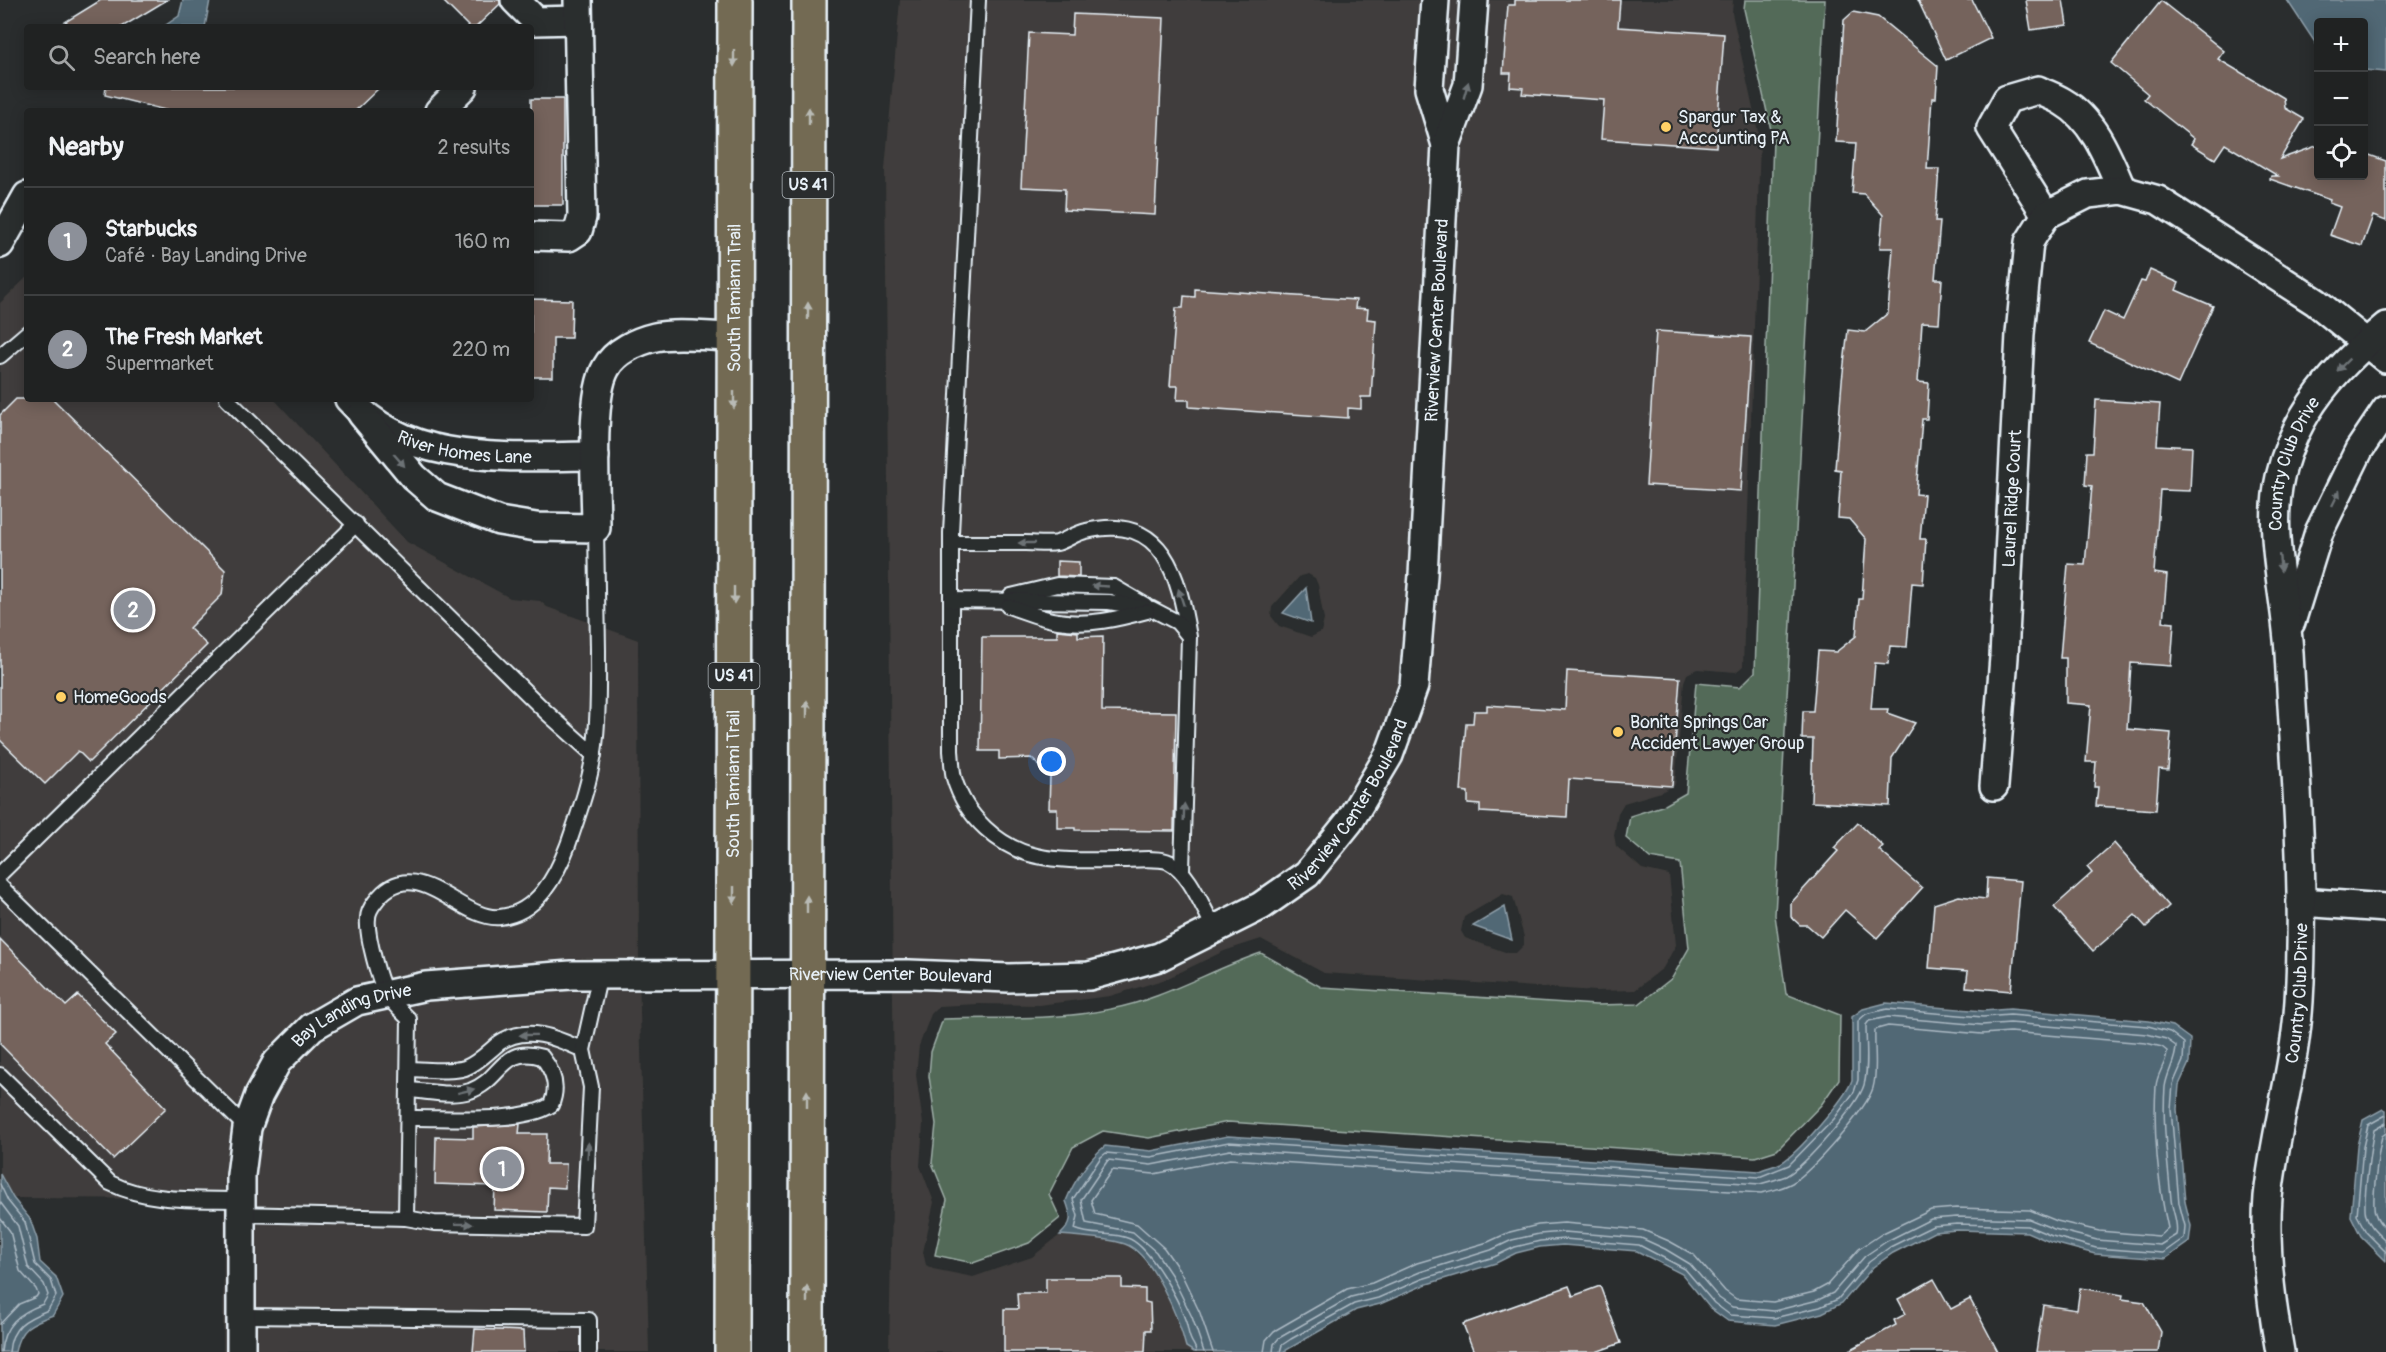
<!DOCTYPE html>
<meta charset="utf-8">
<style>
body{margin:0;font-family:Pangolin,sans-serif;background:#282a2a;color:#f1f3f6}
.controls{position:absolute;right:18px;top:18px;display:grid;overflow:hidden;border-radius:6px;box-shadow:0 3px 15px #0003}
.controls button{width:54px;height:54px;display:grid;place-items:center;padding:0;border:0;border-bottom:2px solid #3d3f40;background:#202222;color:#f1f3f6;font:30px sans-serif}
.you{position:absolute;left:1052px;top:762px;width:21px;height:21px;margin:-15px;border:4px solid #fff;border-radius:50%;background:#1a73e8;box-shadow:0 0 0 9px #1a73e833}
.badge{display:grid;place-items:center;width:39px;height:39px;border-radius:50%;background:#8c9099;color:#fff;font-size:20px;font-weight:700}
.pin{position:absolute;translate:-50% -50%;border:3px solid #fff;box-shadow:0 2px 6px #0006}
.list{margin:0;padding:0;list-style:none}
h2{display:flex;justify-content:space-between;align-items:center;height:78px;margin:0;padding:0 24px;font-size:26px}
h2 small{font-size:20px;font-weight:400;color:#a2a4a5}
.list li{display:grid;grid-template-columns:39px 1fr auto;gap:18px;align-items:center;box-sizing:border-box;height:108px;padding:0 24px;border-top:2px solid #3d3f40}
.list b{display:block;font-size:22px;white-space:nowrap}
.list p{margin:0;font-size:20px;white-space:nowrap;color:#a2a4a5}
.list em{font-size:20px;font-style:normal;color:#a2a4a5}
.icon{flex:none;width:33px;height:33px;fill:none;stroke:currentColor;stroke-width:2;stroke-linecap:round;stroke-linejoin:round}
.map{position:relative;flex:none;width:2386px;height:1352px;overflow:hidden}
.search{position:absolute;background:#202222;box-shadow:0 3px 15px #0003;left:24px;top:24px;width:510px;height:66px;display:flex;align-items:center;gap:15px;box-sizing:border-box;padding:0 21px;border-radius:6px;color:#a2a4a5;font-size:22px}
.panel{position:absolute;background:#202222;box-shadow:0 3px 15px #0003;left:24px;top:108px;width:510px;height:294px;border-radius:6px}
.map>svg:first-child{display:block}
.built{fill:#403e3c;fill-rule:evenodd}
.green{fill:#536b58;stroke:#9eaea8;stroke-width:1.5}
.water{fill:#516775;stroke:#8d9ea9;stroke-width:1.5}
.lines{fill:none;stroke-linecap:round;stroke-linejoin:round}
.shore{stroke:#acbac4;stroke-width:1.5}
.building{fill:#75645c;stroke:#e8f1f8;stroke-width:1.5}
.lane-casing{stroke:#e8f1f8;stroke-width:18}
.street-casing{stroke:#e8f1f8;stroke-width:32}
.primary-casing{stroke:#e8f1f8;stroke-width:38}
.lane{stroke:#2a2d2e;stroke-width:14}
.street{stroke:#2a2d2e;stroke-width:27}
.primary{stroke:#736b52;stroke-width:33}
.oneway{fill:#b9bbb6}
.oneway2{fill:#6c7275}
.poi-dot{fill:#ffd166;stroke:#2a2d2e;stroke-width:2}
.labels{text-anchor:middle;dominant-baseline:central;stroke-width:4.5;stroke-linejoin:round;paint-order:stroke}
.shield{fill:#2a2d2e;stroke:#afb6bb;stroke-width:1.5}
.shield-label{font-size:16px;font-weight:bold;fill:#e8f1f8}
.poi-label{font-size:18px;fill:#e8f1f8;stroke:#2a2d2e;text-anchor:start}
.street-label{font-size:18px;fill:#e8f1f8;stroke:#2a2d2e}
</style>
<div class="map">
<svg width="2386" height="1352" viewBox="0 0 2386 1352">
<rect width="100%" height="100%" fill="#2a2d2e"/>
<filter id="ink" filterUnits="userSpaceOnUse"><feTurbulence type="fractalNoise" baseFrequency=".0167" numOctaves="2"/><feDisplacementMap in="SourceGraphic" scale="12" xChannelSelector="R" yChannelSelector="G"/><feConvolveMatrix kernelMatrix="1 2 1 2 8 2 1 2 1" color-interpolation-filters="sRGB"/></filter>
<g filter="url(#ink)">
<g class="built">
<path d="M900 0H1733L1732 13 1760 141 1743 666 1736 672 1697 669 1687 674 1684 682 1675 785 1661 792 1624 803 1618 813 1614 835 1616 846 1642 869 1669 875 1676 945 1663 968 1635 990 1596 991 1324 973 1261 939 1224 951 1166 979 1110 996 1039 1005 978 1004 939 1006 931 1014 919 1046 916 1075 923 1124 920 1166 934 1202 923 1252 926 1265 933 1269 973 1277 1032 1257 1060 1235 1105 1239 1128 1245 1146 1262 1160 1282 1180 1323 1186 1346 1194 1352H889L894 1103 885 169ZM1308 574 1315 578 1318 585 1324 620 1321 632 1311 637 1279 626 1271 616 1272 607 1300 576ZM1503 894 1513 897 1524 937V945L1516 953H1508L1465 938 1461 931 1464 917Z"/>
<path d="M27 277V399H274L407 542 510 598 540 601 547 607 638 640 639 973 649 1352H223L224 1199 13 1198 0 1174V303Z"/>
</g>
<path class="green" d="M1745 0H1825L1775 915 1786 994 1840 1015 1839 1079 1821 1105 1777 1150 1755 1157 1228 1122 1149 1138 1103 1131 1073 1147 1049 1194 1060 1218 1029 1243 973 1263 935 1255 947 1200 932 1163 936 1124 929 1076 931 1052 943 1019C999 1017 1055 1021 1111 1009 1164 999 1210 970 1261 953L1321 987 1596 1005 1639 1004 1672 978 1689 948 1680 863 1650 858 1626 838 1630 816 1665 805 1686 793 1696 683 1740 687 1755 672 1773 139 1744 9Z"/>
<g class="water">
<path d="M183 0H210L205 27H163L179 16Z"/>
<path d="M2287 0H2386V72L2364 70V22H2318V47Z"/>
<path d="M1306 588 1311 623 1283 613Z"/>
<path d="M1505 907 1512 940 1473 926Z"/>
<path d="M1886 1003 1983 1011 2010 1009 2149 1021 2172 1026 2190 1039 2189 1063 2179 1085 2177 1109 2185 1202 2191 1226 2189 1242 2165 1259 2095 1254 2050 1242 2027 1232 1957 1230 1934 1232 1893 1253 1873 1267 1842 1303 1822 1313 1775 1325 1728 1321 1710 1308 1682 1274 1637 1251 1563 1245 1540 1247 1516 1253 1496 1263 1424 1285 1380 1304 1356 1310 1283 1352H1194L1186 1347C1179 1319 1153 1254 1125 1244 1104 1237 1081 1237 1060 1235 1073 1223 1072 1217 1066 1201 1074 1181 1089 1159 1105 1146L1151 1151 1228 1136 1759 1171C1766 1168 1775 1166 1781 1163 1798 1153 1846 1098 1852 1080V1017L1863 1009Z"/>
<path d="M2383 1109 2386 1110V1261L2361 1236 2351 1216 2357 1146 2363 1120Z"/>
<path d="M0 1174 13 1198 30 1219 37 1239 40 1262 56 1277 63 1297 53 1315C31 1323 19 1328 15 1352H0Z"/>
</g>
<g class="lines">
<g class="shore">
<path d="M2386 1115 2368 1125 2363 1147 2357 1215 2366 1232 2386 1252"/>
<path d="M2386 1123 2374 1130C2371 1144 2362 1204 2366 1215 2369 1226 2378 1233 2386 1241"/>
<path d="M2386 1133 2382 1136C2379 1149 2371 1201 2375 1213 2377 1220 2381 1224 2386 1229"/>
<path d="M0 1184 8 1201 25 1222 35 1264 51 1280 56 1296 48 1310C26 1319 11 1326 9 1352"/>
<path d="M0 1202 18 1226 28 1267 44 1284 48 1295 43 1304C19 1313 3 1325 1 1352"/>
<path d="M0 1218 10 1231 20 1271 36 1289 38 1294 36 1297 19 1304 0 1324"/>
<path d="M1196 1352C1196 1346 1193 1345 1191 1340 1188 1334 1188 1328 1186 1322 1179 1300 1151 1249 1130 1239 1113 1231 1091 1237 1075 1229L1078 1216 1073 1199 1101 1157 1106 1153 1151 1157 1229 1142 1759 1177 1789 1165 1834 1119 1854 1092 1858 1080V1021L1866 1014 1887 1009 1983 1017 2010 1015 2148 1026 2170 1032 2184 1043 2183 1061 2173 1084 2171 1109 2179 1203 2185 1226 2184 1238 2163 1253 2096 1248 2052 1236 2028 1226 1957 1224 1933 1226 1890 1247 1869 1262 1838 1299 1820 1307 1774 1318 1730 1315 1714 1303 1685 1269 1639 1245 1564 1239 1540 1241 1515 1247 1494 1257 1422 1279 1378 1298 1354 1304 1291 1339 1282 1345 1280 1352"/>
<path d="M1204 1352 1192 1317 1172 1276 1156 1252 1133 1232 1086 1223 1081 1200 1108 1160 1151 1165 1230 1150 1760 1184C1768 1182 1778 1179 1786 1176 1805 1166 1858 1105 1864 1085 1869 1067 1866 1044 1866 1025L1869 1021 1888 1017 1982 1025 2010 1023 2147 1034 2166 1039 2176 1046C2176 1061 2167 1072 2165 1087 2162 1124 2168 1162 2171 1199 2172 1211 2179 1223 2176 1235L2160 1245 2097 1240 2054 1229 2029 1219 1957 1217 1931 1219 1887 1241 1865 1256 1833 1293 1818 1300 1774 1311 1732 1307 1719 1298 1690 1264 1665 1249 1641 1238 1564 1232 1539 1234 1512 1240 1491 1250 1420 1272 1375 1291 1351 1297 1279 1338 1274 1344 1273 1352"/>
<path d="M1213 1352 1200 1313 1180 1271 1164 1248 1137 1224 1095 1214 1091 1200 1112 1170 1154 1174 1230 1159 1761 1193C1771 1191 1783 1188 1792 1183 1812 1171 1866 1110 1873 1088 1878 1071 1874 1049 1875 1031L1877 1029 1888 1026 1982 1034 2010 1032 2146 1043 2162 1047 2167 1051C2167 1063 2157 1073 2156 1086 2153 1129 2158 1186 2168 1228L2159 1236 2099 1231 2057 1221 2030 1210 1956 1208 1931 1210 1883 1233 1859 1249 1827 1285 1814 1292 1773 1302 1736 1299 1725 1291 1694 1255 1669 1241 1643 1230 1564 1223 1538 1225 1510 1232 1488 1242 1417 1263 1372 1283 1347 1289 1274 1331 1266 1340 1264 1352"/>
</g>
</g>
<g class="building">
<path d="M101 0H167L122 27H57Z"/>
<path d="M442 0H500V4L476 27H469Z"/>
<path d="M1515 0H1620L1618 27 1724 34 1716 147 1601 139 1604 100 1522 94 1523 88 1510 87 1511 73H1503L1508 5H1515Z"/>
<path d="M1918 0H1972L1991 38 1946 60Z"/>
<path d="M2026 0H2063L2067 25 2031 30Z"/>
<path d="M2161 1 2224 51 2218 59 2284 98 2285 108 2304 119 2280 159 2319 145V176H2364V153L2386 161V221L2373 216 2362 246 2330 235 2340 207 2329 203 2330 200 2270 179 2271 176H2278L2225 144 2215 159 2191 144 2194 139 2144 99 2148 94 2111 63Z"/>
<path d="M1853 12 1878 17 1938 66 1936 98H1932L1927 169H1939L1935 222H1940L1935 279H1942L1939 323 1922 322 1918 382 1929 383 1927 419H1922L1916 494 1924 495 1920 539H1926L1923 584 1912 583 1907 647 1890 646 1888 664 1875 663 1871 709H1888L1887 713 1915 723 1892 758 1890 806 1811 802 1813 739H1802L1803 711H1813L1818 651 1836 652 1856 636 1859 599H1862L1866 539 1849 519 1838 518 1841 470 1835 469 1842 381 1848 330 1865 332 1888 313 1893 248H1880L1883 215 1864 194 1852 193 1856 143 1836 142 1844 20Z"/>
<path d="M1073 14 1164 18 1155 215 1064 210 1065 189 1021 187 1029 33 1072 35Z"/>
<path d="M106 87H380L355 111H169L105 95Z"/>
<rect x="531" y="99" width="32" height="106"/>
<path d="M2150 270 2179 283 2176 290 2213 306 2178 384 2089 343 2104 311 2123 320 2141 281 2145 282Z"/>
<path d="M1195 289 1356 300 1355 308 1368 309 1367 319 1376 320 1371 397H1361V409L1348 408V418L1189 407V400H1177L1178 386H1170L1176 308H1183L1184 296 1195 297Z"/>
<path d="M531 299 572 300 571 338H553V377H531Z"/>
<path d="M1656 331 1751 337 1741 491 1646 485Z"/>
<path d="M16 399H53L225 570 222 595 189 628 207 645 89 762 78 751 45 784 0 740V415Z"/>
<path d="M2096 400 2160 404 2157 445 2192 447 2190 491 2160 490 2154 573 2167 575 2163 622 2174 623 2171 666 2131 663 2127 729 2171 733 2168 770 2159 769 2156 810 2096 806 2098 787H2094L2096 762H2086L2091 705 2066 703V658H2060L2068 564 2085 565 2092 486 2085 485 2087 452H2093Z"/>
<path d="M1057 561 1079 562V577L1057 576Z"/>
<path d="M1057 630 1078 632V637L1103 636 1102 711 1176 712 1174 831 1075 830V828H1057V809H1049L1050 776 1031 758 999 759V751H980L982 637H1057Z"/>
<path d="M1567 671 1680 678 1672 786 1569 779 1567 817 1480 812V805L1468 804V792L1461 791 1466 723H1473L1474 711H1487V705L1565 710Z"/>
<path d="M1858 823 1883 846 1879 850 1922 888 1877 938 1845 910 1821 937 1807 925H1800L1791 917V903L1838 851 1834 848Z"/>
<path d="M2114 843 2169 906 2146 927 2135 915 2093 951 2054 907 2092 873 2087 867Z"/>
<path d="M1987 878 2021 881 2011 991 1966 987 1968 971 1929 968 1934 904 1959 896 1986 899Z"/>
<path d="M0 939 66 1006 78 995 116 1034 105 1044 166 1108 113 1159 0 1044Z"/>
<path d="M520 1124 519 1134H547L546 1164H566L565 1188 548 1187 547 1212 494 1210 495 1186 435 1184 436 1137 473 1138V1127Z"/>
<path d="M1046 1278H1122V1288L1145 1289V1302L1150 1303 1151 1330H1146L1145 1352H1004V1309H1018L1017 1293H1046Z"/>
<path d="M1934 1279 1951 1309 1970 1299 1998 1352H1846L1896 1325 1894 1320 1906 1314 1898 1299Z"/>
<path d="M1569 1286 1573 1296 1600 1286 1621 1343 1596 1352H1474L1463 1324Z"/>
<path d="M2080 1288 2123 1295 2122 1299 2144 1302 2161 1332 2158 1352H2036L2043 1305 2077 1310Z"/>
<path d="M475 1329 523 1331 524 1352H473Z"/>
</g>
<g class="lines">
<g class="lane-casing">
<g id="lane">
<path d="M978 0 951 533V751C952 760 952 770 954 778 965 816 999 848 1037 856 1064 862 1092 860 1119 860 1131 860 1160 857 1169 862 1190 872 1203 909 1215 929"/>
<path d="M0 356 27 333"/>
<path d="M227 399 546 712 594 755"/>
<path d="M951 543C976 543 1000 543 1025 543 1035 543 1047 545 1057 543 1067 540 1076 533 1086 531 1164 512 1179 577 1189 637L1182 870"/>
<path d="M1011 596 1057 585 1114 587 1145 605"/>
<path d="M951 600 1109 602 1152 609 1177 622 1188 635"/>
<path d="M1008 606C1024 611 1041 619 1058 621 1089 626 1117 619 1147 611"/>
<path d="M0 874 356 524"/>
<path d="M0 886 247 1128"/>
<path d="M409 1069C426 1069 448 1073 465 1068 478 1063 488 1052 499 1043 526 1024 557 1038 583 1050"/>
<path d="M0 1075 110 1183C150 1203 197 1199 241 1200"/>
<path d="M408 1118C444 1117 523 1124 551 1105 559 1087 554 1072 542 1057 501 1045 502 1080 470 1091 451 1097 428 1091 408 1090"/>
<path d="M241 1214 406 1218 409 1019C402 1012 394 1005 388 996 379 984 366 933 368 918 368 913 372 906 375 902 414 848 461 922 500 917 537 913 556 877 568 845 579 813 591 780 595 745 599 714 598 682 598 650 597 609 597 569 596 528"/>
<path d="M406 1218 434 1223 584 1226 591 1087 583 1050 600 974"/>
<path d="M241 1316 589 1320V1352"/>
</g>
</g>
<g class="street-casing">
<g id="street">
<path d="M515 0 536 21 578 20"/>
<path d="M1435 0 1429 89 1446 145"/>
<path d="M439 111 463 87"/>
<path d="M2046 215 1991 128 2007 99 2038 90C2046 94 2055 97 2063 102 2094 120 2108 158 2122 190"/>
<path d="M531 236 569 237 578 231 582 217 578 0"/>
<path d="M0 244 27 196"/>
<path id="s1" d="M349 399C409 468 513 456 595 456"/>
<path d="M362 414 414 477 437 497 499 521 536 527 596 528C596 491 589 397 606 368 615 351 638 341 655 337 675 332 713 337 734 337"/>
<path d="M2291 622 2319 532 2359 450 2386 410"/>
<path id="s2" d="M1994 786 2004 657 2020 334 2029 242 2046 215 2088 194 2122 190 2158 200 2316 302 2386 359"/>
<path d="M2301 902 2386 908"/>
<path id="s3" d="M241 1352V1175L247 1128 259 1095 277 1062 312 1027 357 1001 426 986 571 975 909 974 1009 978 1089 976 1159 957 1261 906 1307 874 1349 822 1389 755 1414 686 1423 575 1446 145 1468 85 1474 0"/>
<path id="s4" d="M2280 1352C2271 1302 2264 1249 2268 1197 2275 1131 2295 1067 2299 1001 2306 885 2295 768 2289 653 2286 595 2267 534 2280 477 2295 411 2336 368 2386 326"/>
</g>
</g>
<g class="primary-casing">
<g id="primary">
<path id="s5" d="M732 1352 735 0"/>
<path d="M807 1352 809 0"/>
</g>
</g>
<use href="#lane" class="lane"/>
<use href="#street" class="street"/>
<use href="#primary" class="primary"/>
</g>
<defs><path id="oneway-solid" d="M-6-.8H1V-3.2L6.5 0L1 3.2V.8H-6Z" transform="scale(1.5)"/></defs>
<g class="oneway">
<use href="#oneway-solid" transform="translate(734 58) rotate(90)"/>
<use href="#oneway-solid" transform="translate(809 116) rotate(-90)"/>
<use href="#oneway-solid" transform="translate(808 311) rotate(-90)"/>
<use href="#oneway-solid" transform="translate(734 400) rotate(90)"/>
<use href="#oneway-solid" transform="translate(734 595) rotate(90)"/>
<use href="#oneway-solid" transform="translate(807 709) rotate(-90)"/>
<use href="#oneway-solid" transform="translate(734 895) rotate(90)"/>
<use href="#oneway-solid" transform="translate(807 904) rotate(-90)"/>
<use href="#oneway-solid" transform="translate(807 1099) rotate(-90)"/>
<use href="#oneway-solid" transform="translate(807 1294) rotate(-90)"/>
</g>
<g class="oneway2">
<use href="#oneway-solid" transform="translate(1466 90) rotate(-74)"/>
<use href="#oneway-solid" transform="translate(2343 365) rotate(135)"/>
<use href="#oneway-solid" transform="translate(399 460) rotate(49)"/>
<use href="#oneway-solid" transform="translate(2336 498) rotate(-64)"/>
<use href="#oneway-solid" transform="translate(1027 543) rotate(180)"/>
<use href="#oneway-solid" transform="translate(2280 563) rotate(84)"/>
<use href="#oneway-solid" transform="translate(1100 586) rotate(-177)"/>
<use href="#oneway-solid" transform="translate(1181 597) rotate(-108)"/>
<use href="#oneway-solid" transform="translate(1184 812) rotate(-88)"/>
<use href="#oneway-solid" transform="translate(528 1035) rotate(179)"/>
<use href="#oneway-solid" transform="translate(466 1091) rotate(-14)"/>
<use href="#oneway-solid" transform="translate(588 1151) rotate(-87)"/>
<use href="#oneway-solid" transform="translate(464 1224) rotate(1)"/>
</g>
</g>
<g class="poi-dot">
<circle cx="1666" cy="127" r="6"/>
<circle cx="61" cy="697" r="6"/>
<circle cx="1618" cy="732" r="6"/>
</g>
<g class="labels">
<g class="shield">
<rect x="782.5" y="172" width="51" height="26" rx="4.5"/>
<rect x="708.5" y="663" width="51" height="26" rx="4.5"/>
</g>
<g class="shield-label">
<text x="808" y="185">US 41</text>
<text x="734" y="676">US 41</text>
</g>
<g class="poi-label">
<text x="1678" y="117">Spargur Tax &amp;<tspan x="1678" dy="21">Accounting PA</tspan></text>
<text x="73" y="697">HomeGoods</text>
<text x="1630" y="722">Bonita Springs Car<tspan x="1630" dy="21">Accident Lawyer Group</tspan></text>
</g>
<g class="street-label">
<text stroke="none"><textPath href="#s5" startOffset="1054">South Tamiami Trail</textPath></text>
<text stroke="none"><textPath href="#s3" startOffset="1960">Riverview Center Boulevard</textPath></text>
<text stroke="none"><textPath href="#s1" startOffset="130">River Homes Lane</textPath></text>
<text stroke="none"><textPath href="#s4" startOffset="896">Country Club Drive</textPath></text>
<text stroke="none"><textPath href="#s2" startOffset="288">Laurel Ridge Court</textPath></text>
<text stroke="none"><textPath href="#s5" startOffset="568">South Tamiami Trail</textPath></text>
<text stroke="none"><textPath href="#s3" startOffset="1456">Riverview Center Boulevard</textPath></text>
<text stroke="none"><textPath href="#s3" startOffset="934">Riverview Center Boulevard</textPath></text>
<text stroke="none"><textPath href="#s4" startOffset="362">Country Club Drive</textPath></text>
<text stroke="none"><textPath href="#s3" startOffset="388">Bay Landing Drive</textPath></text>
</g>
</g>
</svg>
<div class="controls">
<button>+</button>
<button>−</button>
<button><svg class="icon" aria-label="locate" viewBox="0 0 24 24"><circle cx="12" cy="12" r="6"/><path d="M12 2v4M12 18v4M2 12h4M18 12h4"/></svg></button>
</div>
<div class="you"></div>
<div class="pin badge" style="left:502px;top:1169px">1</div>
<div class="pin badge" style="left:133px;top:610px">2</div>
<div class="search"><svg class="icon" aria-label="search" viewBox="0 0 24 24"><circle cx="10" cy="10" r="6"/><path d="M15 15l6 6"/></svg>Search here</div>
<section class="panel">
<h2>Nearby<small>2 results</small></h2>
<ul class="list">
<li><span class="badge">1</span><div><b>Starbucks</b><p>Café · Bay Landing Drive</p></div><em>160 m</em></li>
<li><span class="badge">2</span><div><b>The Fresh Market</b><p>Supermarket</p></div><em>220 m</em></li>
</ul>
</section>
</div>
